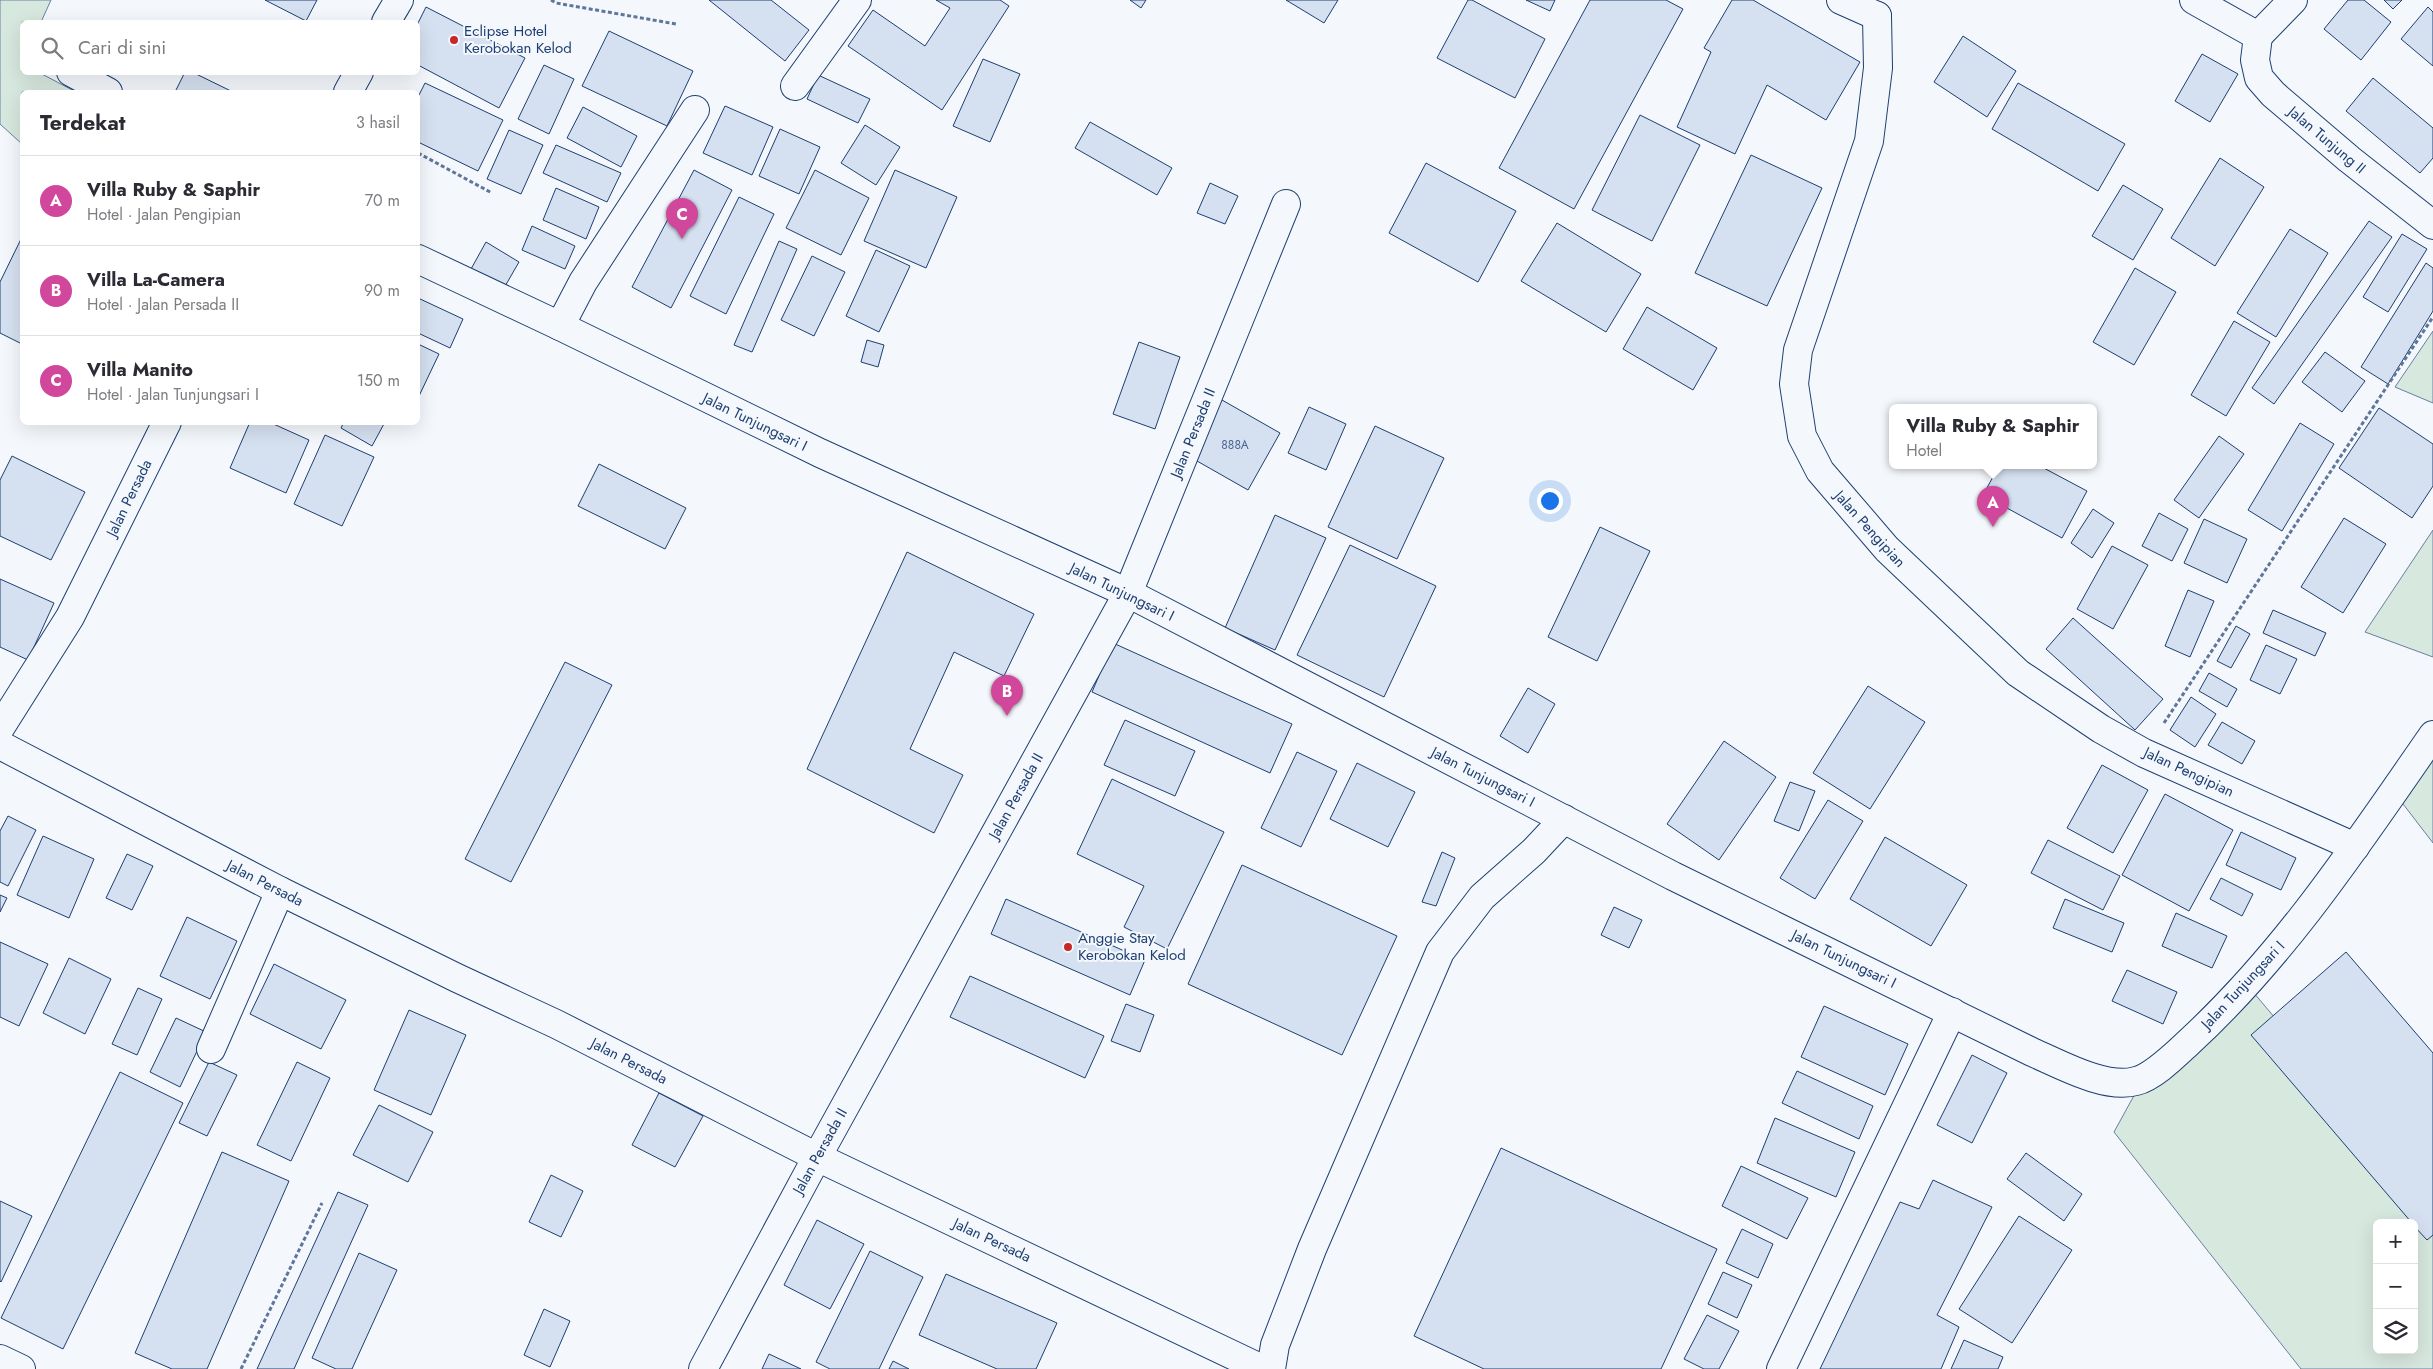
<!DOCTYPE html>
<html lang="id">
<meta charset="utf-8">
<style>
body{margin:0;font-family:Jost,sans-serif;background:#f2f2f3;color:#2b2b33}
.controls{position:absolute;right:15px;bottom:15px;display:grid;overflow:hidden;border-radius:8px;box-shadow:0 5px 20px #0002}
.controls button{width:45px;height:45px;display:grid;place-items:center;padding:0;border:0;border-bottom:1px solid #e1e1e2;background:#fff;color:#2b2b33;font:25px sans-serif}
.you{position:absolute;left:1549px;top:500px;width:18px;height:18px;margin:-12px;border:4px solid #fff;border-radius:50%;background:#1a73e8;box-shadow:0 0 0 8px #1a73e833}
.badge{display:grid;place-items:center;width:32px;height:32px;border-radius:50%;background:#0f766e;color:#fff;font-size:16px;font-weight:700}
.pin{position:absolute;translate:-50% -41px;filter:drop-shadow(0 1px 2px #0008)}
.pin::after{content:'';position:absolute;top:26px;width:18px;height:15px;background:inherit;clip-path:polygon(0 0,100% 0,50% 100%)}
.popup{position:absolute;left:1889px;top:404px;width:208px;height:65px;box-sizing:border-box;display:grid;place-content:center;border-radius:8px;background:#fff;filter:drop-shadow(0 1px 4px #0005);font-size:16px;white-space:nowrap;color:#7c7c81}
.popup b{font-size:19px;color:#2b2b33}
.popup::after{content:'';position:absolute;left:50%;top:100%;margin-left:-10px;border:10px solid transparent;border-top-color:#fff}
.list{margin:0;padding:0;list-style:none}
h2{display:flex;justify-content:space-between;align-items:center;height:65px;margin:0;padding:0 20px;font-size:21px}
h2 small{font-size:16px;font-weight:400;color:#7c7c81}
.list li{display:grid;grid-template-columns:32px 1fr auto;gap:15px;align-items:center;box-sizing:border-box;height:90px;padding:0 20px;border-top:1px solid #e1e1e2}
.list b{display:block;font-size:19px;white-space:nowrap}
.list p{margin:0;font-size:16px;white-space:nowrap;color:#7c7c81}
.list em{font-size:16px;font-style:normal;color:#7c7c81}
.icon{flex:none;width:28px;height:28px;fill:none;stroke:currentColor;stroke-width:2;stroke-linecap:round;stroke-linejoin:round}
.map{position:relative;flex:none;width:2433px;height:1369px;overflow:hidden}
.search{position:absolute;background:#fff;box-shadow:0 5px 20px #0002;left:20px;top:20px;width:400px;height:55px;display:flex;align-items:center;gap:12px;box-sizing:border-box;padding:0 18px;border-radius:8px;color:#7c7c81;font-size:19px}
.panel{position:absolute;background:#fff;box-shadow:0 5px 20px #0002;left:20px;top:90px;width:400px;height:335px;border-radius:8px}
.map>svg:first-child{display:block}
.green{fill:#d7e8df;stroke:#687fa3;fill-rule:evenodd}
.building{fill:#d5e0f0;stroke:#1d3f73}
.lines{fill:none;stroke-linecap:round;stroke-linejoin:round}
.minor-casing{stroke:#1d3f73;stroke-width:30}
.path{stroke:#5e769c;stroke-width:3;stroke-dasharray:4 2.5;stroke-linecap:butt}
.minor{stroke:#f4f7fb;stroke-width:28}
.poi-dot{fill:#c62828;stroke:#f4f7fb;stroke-width:2}
.labels{text-anchor:middle;dominant-baseline:central;stroke-width:4;stroke-linejoin:round;paint-order:stroke}
.number-label{font-size:12px;fill:#4b6792}
.poi-label{font-size:15px;fill:#1d3f73;stroke:#f4f7fb;text-anchor:start}
.street-label{font-size:15px;fill:#1d3f73;stroke:#f4f7fb}
</style>
<div class="map">
<svg width="2433" height="1369" viewBox="0 0 2433 1369">
<rect width="100%" height="100%" fill="#f4f7fb"/>
<g class="green">
<path d="M0 0H51L41 22H22V72L40 73 76 92H22V144L0 124Z"/>
<path d="M2433 331V403L2395 387Z"/>
<path d="M2433 530V657L2365 632Z"/>
<path d="M2433 756V843L2400 800Z"/>
<path d="M2237 973 2433 1205V1369H2301L2114 1132 2153 1061ZM2377 1223H2414V1350H2377Z"/>
</g>
<g class="building">
<path d="M265 0H317L306 21Z"/>
<path d="M709 0H771L809 30 785 61Z"/>
<path d="M936 0H1000L1009 6 942 110 848 46 873 10 925 46 950 8Z"/>
<path d="M1130 0H1146L1141 8Z"/>
<path d="M1286 0H1338L1324 23Z"/>
<path d="M1468 0H1472L1545 39 1515 98 1437 58Z"/>
<path d="M1526 0H1555L1550 11Z"/>
<path d="M1590 0H1666L1683 9 1574 209 1499 168Z"/>
<path d="M1732 0H1753L1860 62 1826 120 1767 85 1735 154 1677 127 1711 52 1704 48Z"/>
<path d="M2348 0H2364L2391 22 2361 60 2324 29Z"/>
<path d="M2384 0H2402L2393 9Z"/>
<path d="M426 7 525 58 499 108 418 65V23Z"/>
<path d="M2428 7 2433 12V66L2401 39Z"/>
<path d="M609 31 693 71 667 126 582 86Z"/>
<path d="M1963 36 2016 71 1987 117 1934 82Z"/>
<path d="M2202 54 2238 74 2210 122 2175 101Z"/>
<path d="M983 59 1020 74 990 142 953 126Z"/>
<path d="M544 65 574 79 549 134 518 119Z"/>
<path d="M185 72H192L233 92H175Z"/>
<path d="M818 75 870 99 858 123 807 99Z"/>
<path d="M2373 78 2433 128V158L2420 173 2346 111Z"/>
<path d="M425 83 503 120 478 171 418 142V97Z"/>
<path d="M2018 83 2125 144 2098 191 1992 129Z"/>
<path d="M725 106 773 127 752 175 703 153Z"/>
<path d="M583 107 637 136 621 167 567 138Z"/>
<path d="M1640 115 1700 145 1652 241 1592 210Z"/>
<path d="M1090 122 1172 168 1157 195 1075 148Z"/>
<path d="M865 125 900 147 876 185 841 163Z"/>
<path d="M780 129 820 147 799 194 759 176Z"/>
<path d="M509 130 543 145 521 194 487 179Z"/>
<path d="M556 145 621 173 607 202 543 173Z"/>
<path d="M1751 155 1822 188 1767 306 1695 273Z"/>
<path d="M2220 158 2264 187 2215 266 2171 238Z"/>
<path d="M1426 163 1516 211 1478 282 1389 233Z"/>
<path d="M694 170 732 190 671 308 632 287Z"/>
<path d="M815 170 869 198 841 255 786 228Z"/>
<path d="M895 170 957 197 926 268 864 241Z"/>
<path d="M1210 183 1238 196 1225 224 1197 213Z"/>
<path d="M2123 185 2163 209 2133 260 2092 236Z"/>
<path d="M556 188 599 207 586 239 543 220Z"/>
<path d="M739 197 774 214 726 314 690 296Z"/>
<path d="M2369 221 2392 237 2274 404 2252 388Z"/>
<path d="M1557 223 1641 274 1606 332 1521 281Z"/>
<path d="M532 226 575 246 565 269 522 250Z"/>
<path d="M2290 229 2328 253 2276 337 2237 313Z"/>
<path d="M2402 234 2427 249 2388 312 2363 297Z"/>
<path d="M22 237V344L0 333V282Z"/>
<path d="M779 241 797 249 752 352 734 345Z"/>
<path d="M486 242 519 262 504 288 471 269Z"/>
<path d="M876 250 910 266 879 332 846 316Z"/>
<path d="M812 256 845 272 814 336 781 320Z"/>
<path d="M2426 263 2433 268V311L2388 384 2361 367Z"/>
<path d="M2135 268 2176 292 2134 365 2093 342Z"/>
<path d="M418 298 463 319 450 348 418 333Z"/>
<path d="M1647 307 1717 348 1693 390 1623 349Z"/>
<path d="M2234 321 2270 342 2226 416 2191 395Z"/>
<path d="M867 340 884 345 878 367 861 362Z"/>
<path d="M1139 342 1180 357 1155 429 1113 414Z"/>
<path d="M418 344 439 354 419 396 418 395Z"/>
<path d="M2325 352 2365 381 2342 412 2302 382Z"/>
<path d="M1222 400 1280 433 1248 490 1190 457Z"/>
<path d="M1309 407 1346 424 1326 470 1288 453Z"/>
<path d="M2379 408 2433 444V486L2412 518 2339 468Z"/>
<path d="M250 422H269L309 440 286 493 230 468Z"/>
<path d="M344 422H385L372 446 341 428Z"/>
<path d="M2300 423 2334 444 2282 531 2248 510Z"/>
<path d="M1375 426 1444 458 1397 559 1328 527Z"/>
<path d="M325 435 374 457 342 526 294 504Z"/>
<path d="M2219 436 2244 454 2199 518 2174 500Z"/>
<path d="M12 456 85 492 51 560 0 536V480Z"/>
<path d="M599 464 686 508 665 549 578 506Z"/>
<path d="M1999 466H2040L2087 491 2062 538 1983 495Z"/>
<path d="M2093 509 2114 523 2092 558 2071 543Z"/>
<path d="M2159 513 2188 529 2172 561 2142 546Z"/>
<path d="M1275 515 1326 538 1275 650 1225 628Z"/>
<path d="M2344 518 2386 544 2343 613 2301 587Z"/>
<path d="M2204 519 2247 539 2227 583 2184 563Z"/>
<path d="M1600 527 1650 551 1597 661 1548 637Z"/>
<path d="M1350 545 1436 586 1384 697 1297 655Z"/>
<path d="M2112 546 2148 565 2113 629 2077 609Z"/>
<path d="M907 552 1034 614 1004 676 954 652 910 749 963 775 934 833 807 769Z"/>
<path d="M0 579 54 603 28 660 0 647Z"/>
<path d="M2188 590 2214 601 2190 657 2165 646Z"/>
<path d="M2273 610 2326 633 2315 656 2263 633Z"/>
<path d="M2073 618 2163 699 2135 730 2046 649Z"/>
<path d="M2236 626 2250 634 2231 668 2217 661Z"/>
<path d="M1113 643 1292 724 1270 773 1092 692Z"/>
<path d="M2266 645 2297 659 2280 694 2250 680Z"/>
<path d="M565 662 612 685 511 882 465 859Z"/>
<path d="M2209 673 2237 689 2227 707 2199 691Z"/>
<path d="M1868 686 1925 722 1870 809 1813 773Z"/>
<path d="M1528 688 1555 704 1528 753 1500 736Z"/>
<path d="M2191 697 2216 714 2195 747 2170 730Z"/>
<path d="M1125 720 1195 751 1175 796 1104 765Z"/>
<path d="M2222 722 2255 741 2242 764 2208 745Z"/>
<path d="M1724 741 1776 777 1719 860 1667 824Z"/>
<path d="M1297 752 1337 771 1301 847 1261 828Z"/>
<path d="M1357 763 1415 792 1388 847 1330 819Z"/>
<path d="M2102 765 2148 790 2113 853 2067 828Z"/>
<path d="M1112 779 1224 832 1167 949 1124 927 1144 886 1077 854Z"/>
<path d="M1790 782 1815 791 1799 831 1774 821Z"/>
<path d="M2165 794 2233 830 2189 911 2122 875Z"/>
<path d="M1828 800 1863 821 1815 899 1780 878Z"/>
<path d="M8 816 36 830 8 886 0 882V831Z"/>
<path d="M2241 832 2296 858 2281 890 2226 865Z"/>
<path d="M43 836 94 859 69 918 17 895Z"/>
<path d="M1885 837 1967 885 1931 946 1850 899Z"/>
<path d="M2048 840 2120 876 2103 910 2031 873Z"/>
<path d="M1442 852 1455 858 1436 906 1422 902Z"/>
<path d="M127 854 153 866 132 910 106 898Z"/>
<path d="M1242 865 1397 936 1342 1055 1188 984Z"/>
<path d="M2221 878 2253 894 2242 916 2210 899Z"/>
<path d="M0 895 7 898 0 912Z"/>
<path d="M1006 899 1145 960 1130 995 991 934Z"/>
<path d="M2065 899 2124 923 2112 952 2053 928Z"/>
<path d="M1614 907 1642 920 1629 948 1601 935Z"/>
<path d="M2176 913 2227 936 2212 968 2162 946Z"/>
<path d="M187 917 237 941 210 999 160 976Z"/>
<path d="M0 942 48 964 19 1026 0 1017Z"/>
<path d="M2346 952 2433 1053V1235L2427 1240 2414 1226V1223H2412L2251 1035Z"/>
<path d="M69 958 111 979 85 1034 43 1013Z"/>
<path d="M274 964 346 1000 321 1049 250 1014Z"/>
<path d="M2127 970 2177 992 2163 1024 2112 1001Z"/>
<path d="M970 976 1104 1036 1085 1078 950 1017Z"/>
<path d="M138 988 162 999 137 1055 112 1044Z"/>
<path d="M1126 1004 1154 1015 1140 1052 1111 1041Z"/>
<path d="M1824 1006 1908 1044 1885 1095 1801 1057Z"/>
<path d="M409 1010 466 1035 431 1115 374 1090Z"/>
<path d="M176 1018 206 1032 180 1087 150 1072Z"/>
<path d="M1972 1055 2007 1073 1972 1143 1937 1125Z"/>
<path d="M209 1062 237 1075 207 1136 179 1123Z"/>
<path d="M297 1062 330 1078 291 1161 257 1145Z"/>
<path d="M1797 1071 1873 1106 1859 1139 1782 1103Z"/>
<path d="M120 1072 183 1103 63 1349 1 1318Z"/>
<path d="M659 1093 703 1116 675 1167 632 1145Z"/>
<path d="M379 1105 433 1132 408 1182 353 1155Z"/>
<path d="M1775 1118 1855 1152 1836 1197 1757 1163Z"/>
<path d="M1501 1148 1717 1249 1661 1369H1484L1414 1336Z"/>
<path d="M222 1152 289 1181 207 1369H172L135 1353Z"/>
<path d="M2026 1153 2082 1194 2064 1221 2007 1179Z"/>
<path d="M1741 1166 1808 1198 1787 1239 1722 1206Z"/>
<path d="M551 1175 583 1191 561 1237 529 1222Z"/>
<path d="M1933 1180 1992 1207 1937 1315 1959 1327 1941 1369H1820L1900 1202 1919 1209Z"/>
<path d="M338 1192 368 1205 294 1369H257Z"/>
<path d="M0 1201 32 1216 1 1282 0 1281Z"/>
<path d="M2019 1216 2072 1250 2012 1343 1959 1309Z"/>
<path d="M817 1220 864 1244 830 1309 784 1285Z"/>
<path d="M1742 1229 1773 1244 1758 1278 1726 1263Z"/>
<path d="M870 1251 923 1277 879 1369H830L816 1362Z"/>
<path d="M359 1253 397 1270 352 1369H336L312 1358Z"/>
<path d="M1723 1272 1752 1285 1737 1318 1708 1304Z"/>
<path d="M946 1274 1057 1323 1036 1369H997L919 1335Z"/>
<path d="M544 1309 570 1321 550 1367 524 1355Z"/>
<path d="M1707 1315 1739 1331 1719 1369H1704L1684 1359Z"/>
<path d="M1964 1340 2003 1357 1998 1369H1951Z"/>
<path d="M769 1354 801 1369H762Z"/>
<path d="M893 1361 909 1369H889Z"/>
</g>
<g class="lines">
<g class="minor-casing">
<g id="minor">
<path d="M1841 0 1877 16"/>
<path d="M2194 0 2258 36 2255 60 2259 78 2273 94 2349 159 2433 225"/>
<path d="M1877 16 1878 68 1869 141 1798 350 1794 384 1802 436 1820 471 1887 549 2018 673 2101 729 2144 753 2355 847"/>
<path d="M386 22 399 0"/>
<path d="M2258 36 2293 0"/>
<path d="M71 72 108 92"/>
<path d="M795 86 857 0"/>
<path d="M348 92 359 72"/>
<path d="M418 259 560 326 820 453 1128 593 1673 876 2032 1052C2060 1064 2106 1090 2136 1081 2153 1077 2175 1055 2188 1043 2285 954 2358 843 2433 735"/>
<path d="M560 326 583 282 695 110"/>
<path d="M0 728 70 617 167 422"/>
<path d="M0 745 280 891 457 978 556 1024 817 1157 1262 1369"/>
<path d="M211 1049 280 891"/>
<path d="M0 1359 21 1369"/>
<path d="M703 1369 817 1157 1128 593 1286 204"/>
<path d="M1271 1369 1275 1345 1312 1249 1440 952 1482 897 1534 851 1564 819"/>
<path d="M1781 1369 1952 1012"/>
</g>
</g>
<g class="path">
<path d="M551 0 556 3 676 24"/>
<path d="M418 153 492 193"/>
<path d="M2164 723 2433 317"/>
<path d="M241 1369 322 1203"/>
</g>
<use href="#minor" class="minor"/>
</g>
<g class="poi-dot">
<circle cx="454" cy="40" r="5"/>
<circle cx="1068" cy="947" r="5"/>
</g>
<g class="labels">
<g class="number-label">
<text x="1235" y="445">888A</text>
</g>
<g class="poi-label">
<text x="464" y="31">Eclipse Hotel<tspan x="464" dy="17">Kerobokan Kelod</tspan></text>
<text x="1078" y="938">Anggie Stay<tspan x="1078" dy="17">Kerobokan Kelod</tspan></text>
</g>
<g class="street-label">
<text transform="translate(2327 140) rotate(40)">Jalan Tunjung II</text>
<text transform="translate(755 422) rotate(26)">Jalan Tunjungsari I</text>
<text transform="translate(1193 433) rotate(-68)">Jalan Persada II</text>
<text transform="translate(129 498) rotate(-64)">Jalan Persada</text>
<text transform="translate(1870 529) rotate(48)">Jalan Pengipian</text>
<text transform="translate(1122 592) rotate(26)">Jalan Tunjungsari I</text>
<text transform="translate(2189 772) rotate(25)">Jalan Pengipian</text>
<text transform="translate(1483 777) rotate(27)">Jalan Tunjungsari I</text>
<text transform="translate(1016 796) rotate(-61)">Jalan Persada II</text>
<text transform="translate(265 883) rotate(27)">Jalan Persada</text>
<text transform="translate(1844 959) rotate(26)">Jalan Tunjungsari I</text>
<text transform="translate(2243 985) rotate(-47)">Jalan Tunjungsari I</text>
<text transform="translate(629 1061) rotate(27)">Jalan Persada</text>
<text transform="translate(820 1151) rotate(-61)">Jalan Persada II</text>
<text transform="translate(992 1240) rotate(25)">Jalan Persada</text>
</g>
</g>
</svg>
<div class="controls">
<button>+</button>
<button>−</button>
<button><svg class="icon" aria-label="layers" viewBox="0 0 24 24"><path d="M12 4l9 5-9 5-9-5zM3 14l9 5 9-5"/></svg></button>
</div>
<div class="you"></div>
<div class="pin badge" style="left:1993px;top:527px;background:#d1479c">A</div>
<div class="popup"><b>Villa Ruby &amp; Saphir</b>Hotel</div>
<div class="pin badge" style="left:1007px;top:716px;background:#d1479c">B</div>
<div class="pin badge" style="left:682px;top:239px;background:#d1479c">C</div>
<div class="search"><svg class="icon" aria-label="search" viewBox="0 0 24 24"><circle cx="10" cy="10" r="6"/><path d="M15 15l6 6"/></svg>Cari di sini</div>
<section class="panel">
<h2>Terdekat<small>3 hasil</small></h2>
<ul class="list">
<li><span class="badge" style="background:#d1479c">A</span><div><b>Villa Ruby &amp; Saphir</b><p>Hotel · Jalan Pengipian</p></div><em>70 m</em></li>
<li><span class="badge" style="background:#d1479c">B</span><div><b>Villa La-Camera</b><p>Hotel · Jalan Persada II</p></div><em>90 m</em></li>
<li><span class="badge" style="background:#d1479c">C</span><div><b>Villa Manito</b><p>Hotel · Jalan Tunjungsari I</p></div><em>150 m</em></li>
</ul>
</section>
</div>
